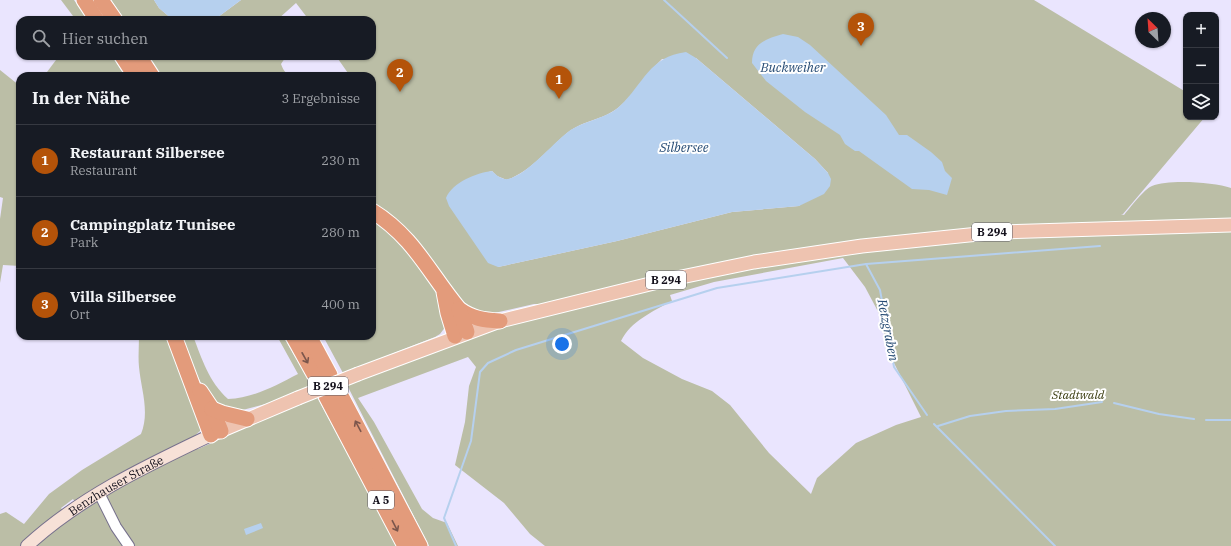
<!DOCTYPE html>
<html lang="de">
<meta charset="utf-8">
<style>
body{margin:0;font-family:"IBM Plex Serif",serif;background:#20242c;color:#f1f3f6}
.controls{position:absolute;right:12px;top:12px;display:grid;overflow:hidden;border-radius:8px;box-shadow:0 1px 3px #0004}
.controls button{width:36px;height:36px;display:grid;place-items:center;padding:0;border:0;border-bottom:1px solid #363941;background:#171b24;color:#f1f3f6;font:20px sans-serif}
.compass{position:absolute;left:1135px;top:12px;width:36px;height:36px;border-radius:50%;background:#171b24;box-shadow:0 1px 3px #0004;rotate:335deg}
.you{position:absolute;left:562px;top:344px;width:14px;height:14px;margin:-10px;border:3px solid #fff;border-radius:50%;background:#1a73e8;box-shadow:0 0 0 6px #1a73e833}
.badge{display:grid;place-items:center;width:26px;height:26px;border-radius:50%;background:#b45309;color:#fff;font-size:13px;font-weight:700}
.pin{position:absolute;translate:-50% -33px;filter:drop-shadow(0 1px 2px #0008)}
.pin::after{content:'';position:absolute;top:21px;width:14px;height:12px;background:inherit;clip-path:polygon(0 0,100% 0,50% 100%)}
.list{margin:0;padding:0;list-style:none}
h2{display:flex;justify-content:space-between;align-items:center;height:52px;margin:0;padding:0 16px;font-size:17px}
h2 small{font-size:13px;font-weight:400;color:#9ea1a6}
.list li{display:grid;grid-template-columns:26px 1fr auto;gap:12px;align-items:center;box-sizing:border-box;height:72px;padding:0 16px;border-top:1px solid #363941}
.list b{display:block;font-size:15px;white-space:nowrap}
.list p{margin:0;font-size:13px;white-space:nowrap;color:#9ea1a6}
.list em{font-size:13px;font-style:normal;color:#9ea1a6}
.icon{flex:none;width:22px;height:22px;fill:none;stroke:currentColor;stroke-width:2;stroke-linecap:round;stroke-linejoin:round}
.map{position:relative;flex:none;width:1231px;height:546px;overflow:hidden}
.search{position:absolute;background:#171b24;box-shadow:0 1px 3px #0004;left:16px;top:16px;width:360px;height:44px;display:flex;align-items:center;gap:10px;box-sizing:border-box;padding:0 14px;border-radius:12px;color:#9ea1a6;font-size:15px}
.panel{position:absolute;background:#171b24;box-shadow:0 1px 3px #0004;left:16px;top:72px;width:360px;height:268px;border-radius:12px}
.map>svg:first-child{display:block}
.green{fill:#bbbea6;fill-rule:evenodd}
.water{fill:#b6d0ee}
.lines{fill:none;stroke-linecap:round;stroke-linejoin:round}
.stream{stroke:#b6d0ee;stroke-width:2}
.tertiary-casing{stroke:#77718d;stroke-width:12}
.secondary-casing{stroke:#77718d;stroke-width:14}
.primary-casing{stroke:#fff;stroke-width:15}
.motorway-casing{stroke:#fff;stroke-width:17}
.tertiary{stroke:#fff;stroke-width:10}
.secondary{stroke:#f7e1d7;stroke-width:12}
.primary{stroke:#eec3b0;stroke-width:13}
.motorway{stroke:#e39b7b;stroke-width:15}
.primary-bridge-casing{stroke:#fff;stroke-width:15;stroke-linecap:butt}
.primary-bridge{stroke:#eec3b0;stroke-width:13}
.oneway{stroke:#7c564c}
.labels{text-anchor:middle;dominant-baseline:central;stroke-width:4;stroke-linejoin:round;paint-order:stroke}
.shield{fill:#fff;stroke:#5b5961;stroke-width:1}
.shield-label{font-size:11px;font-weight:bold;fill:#15121d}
.park-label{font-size:12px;font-style:italic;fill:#3a3d10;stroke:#fff}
.street-label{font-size:12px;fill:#15121d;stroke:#fff}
.water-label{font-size:13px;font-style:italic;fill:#264b74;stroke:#fff}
</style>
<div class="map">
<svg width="1231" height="546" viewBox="0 0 1231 546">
<rect width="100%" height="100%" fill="#eae5fe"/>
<g class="green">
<path d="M61 0H74L88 20H76Z"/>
<path d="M111 0H154L159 8 173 20H125Z"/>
<path d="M241 0H1034L1186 92V117H1205L1123 214H1121L1124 215C1130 208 1144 189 1152 186 1168 179 1214 182 1231 188V546H545L530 534 504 503 455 465 465 422 469 386 476 367 468 357 358 398 374 422 422 509 433 518 447 523 458 546H429L347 385 466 339 533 318 551 304H534L490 314 471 313 418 242 400 225 372 205V76H350L336 56H372V20H309L296 3 277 20H214ZM696 58 815 159 828 173 799 206 732 212 617 241 498 267 478 175 492 171 497 176 507 180C531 171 548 149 567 133 583 120 604 120 619 107 633 96 647 73 662 59ZM843 258 865 287 882 319 887 349 921 417 896 425 856 443 817 478 811 494 769 453 730 405 712 391 682 379 643 358 621 341C631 321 652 312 672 301L670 295 714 282Z"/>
<path d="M59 56H112L125 76H44Z"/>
<path d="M149 56H284L285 58 281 64C284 72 286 74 293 76H161Z"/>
<path d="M0 70 20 86V266L3 265 0 283V219L3 198 0 197Z"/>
<path d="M372 218C394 236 416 257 432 281 440 294 442 312 446 326L440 334 435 337 343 373 323 336H372Z"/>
<path d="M139 336H168L201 427 200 431 192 438 198 449 293 406 317 397 397 546H0V514L6 512 24 524 49 494 82 470 141 434C150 412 141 389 139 367 138 357 139 346 139 336ZM73 499 82 512 69 519 61 508Z"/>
<path d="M181 336H193C202 359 209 382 228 399 253 398 275 386 298 374L277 336H283L312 386 281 400 231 413 209 399 190 361Z"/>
</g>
<g class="water">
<path d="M154 0H241L214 20H173L159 8Z"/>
<path d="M783 34 798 37 810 45 886 115 899 135H907L931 152 942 162 945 171 952 178 947 195 929 190 912 189 859 151H855L845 144 840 135 805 112 766 81 752 63C752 43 766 39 783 34Z"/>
<path d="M686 52 696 58 815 159 828 173 831 179 830 186 824 194 799 206 732 212 617 241 498 267 488 263 449 206 446 198C453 182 476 173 492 171 496 175 502 180 508 179 527 175 552 144 568 132 584 120 607 119 620 106 644 83 649 57 686 52Z"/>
<path d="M261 523 263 528 246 535 244 529Z"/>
</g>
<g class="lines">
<g class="stream">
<path d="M664 0 727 58"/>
<path d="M866 264 880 290 894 367 927 415"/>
<path d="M1114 403 1159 414 1194 419"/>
<path d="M1206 420H1231"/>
<path d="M934 424 1055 546"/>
<path d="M938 426 970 416 1006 411 1055 409 1102 402"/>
<path d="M456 546 444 518 471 441 480 372 488 363 516 350 717 288 866 264 1100 246"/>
</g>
<g class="tertiary-casing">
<path id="tertiary" d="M99 493 116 527 129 546"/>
</g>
<g class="secondary-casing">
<g id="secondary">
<path id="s1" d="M27 546C80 497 146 466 211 435"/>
</g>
</g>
<g class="primary-casing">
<g id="primary">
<path d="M358 374 500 321 662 281 754 262 862 246 998 232 1231 225"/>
<path d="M213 434 298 398"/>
</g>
</g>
<g class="motorway-casing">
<g id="motorway">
<path d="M84 0 97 20"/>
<path d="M101 0 115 20"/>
<path d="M122 56 135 76"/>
<path d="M139 56 152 76"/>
<path d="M372 211C414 237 429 273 459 309 473 319 484 320 500 321"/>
<path d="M444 292 448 313 455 336"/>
<path d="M459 309 467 332"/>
<path d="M174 336 211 435"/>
<path d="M293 336 318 381"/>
<path d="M309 336 330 375"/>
<path d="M338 390 420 546"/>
<path d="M200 391 212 409 221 431"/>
<path d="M326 396 405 546"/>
<path d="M212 409 222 413 247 419"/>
</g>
</g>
<use href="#tertiary" class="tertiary"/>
<use href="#secondary" class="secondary"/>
<use href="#primary" class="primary"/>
<use href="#motorway" class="motorway"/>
<g class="primary-bridge-casing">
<path id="primary-bridge" d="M298 398 358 374"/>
</g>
<use href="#primary-bridge" class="primary-bridge"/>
</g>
<defs><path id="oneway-shaft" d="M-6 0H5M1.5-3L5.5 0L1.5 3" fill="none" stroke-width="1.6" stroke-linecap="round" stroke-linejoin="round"/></defs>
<g class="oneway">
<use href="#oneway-shaft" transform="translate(305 358) rotate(61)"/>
<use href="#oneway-shaft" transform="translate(358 426) rotate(-118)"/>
<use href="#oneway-shaft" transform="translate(395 526) rotate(63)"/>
</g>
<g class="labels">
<g class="shield">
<rect x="972" y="223" width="40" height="18" rx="3"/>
<rect x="646" y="271" width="40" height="18" rx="3"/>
<rect x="308" y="377" width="40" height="18" rx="3"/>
<rect x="368" y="491" width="26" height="18" rx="3"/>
</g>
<g class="shield-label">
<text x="992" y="232">B 294</text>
<text x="666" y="280">B 294</text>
<text x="328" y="386">B 294</text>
<text x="381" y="500">A 5</text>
</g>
<g class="park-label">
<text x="1078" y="394">Stadtwald</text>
</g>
<g class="street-label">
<text stroke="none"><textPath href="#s1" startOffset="108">Benzhauser Straße</textPath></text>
</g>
<g class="water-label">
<text x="793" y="67">Buckweiher</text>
<text x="684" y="147">Silbersee</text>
<text transform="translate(888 330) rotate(79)">Retzgraben</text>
</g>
</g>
</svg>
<div class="controls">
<button>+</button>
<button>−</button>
<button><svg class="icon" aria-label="layers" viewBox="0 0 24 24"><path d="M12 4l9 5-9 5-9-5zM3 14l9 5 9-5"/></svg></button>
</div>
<svg class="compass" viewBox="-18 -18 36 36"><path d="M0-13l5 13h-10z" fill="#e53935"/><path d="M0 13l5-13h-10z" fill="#9ea1a6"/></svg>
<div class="you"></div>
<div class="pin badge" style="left:559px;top:99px">1</div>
<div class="pin badge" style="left:400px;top:92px">2</div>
<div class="pin badge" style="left:861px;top:46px">3</div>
<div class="search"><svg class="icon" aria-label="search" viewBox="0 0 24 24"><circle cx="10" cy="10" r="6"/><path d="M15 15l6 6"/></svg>Hier suchen</div>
<section class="panel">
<h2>In der Nähe<small>3 Ergebnisse</small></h2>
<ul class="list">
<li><span class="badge">1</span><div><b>Restaurant Silbersee</b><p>Restaurant</p></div><em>230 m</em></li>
<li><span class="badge">2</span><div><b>Campingplatz Tunisee</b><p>Park</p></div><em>280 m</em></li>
<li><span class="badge">3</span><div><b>Villa Silbersee</b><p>Ort</p></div><em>400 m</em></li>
</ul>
</section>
</div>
